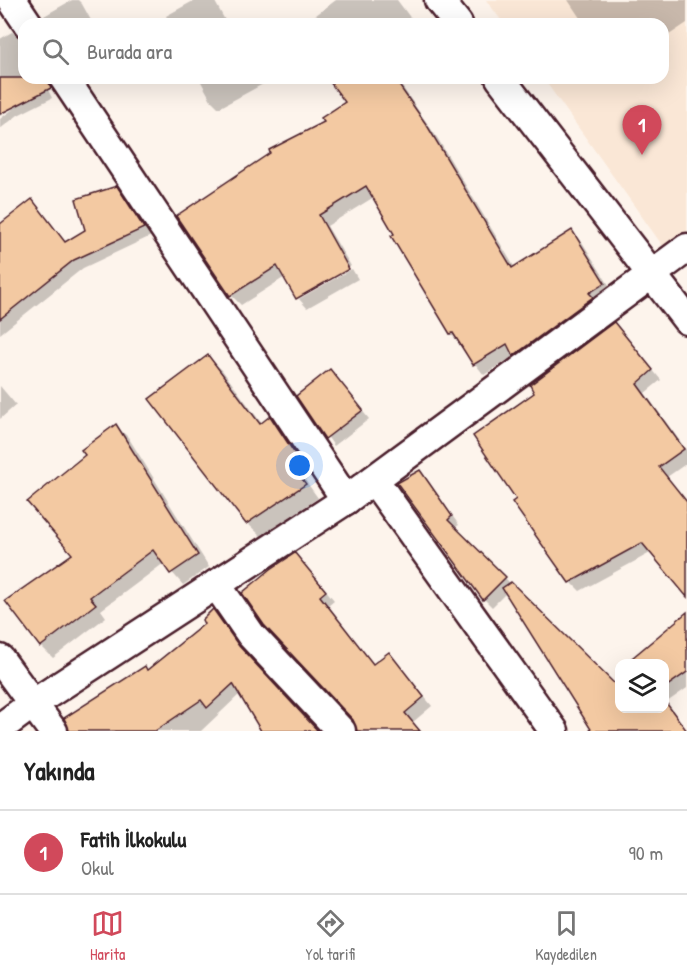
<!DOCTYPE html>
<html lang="tr">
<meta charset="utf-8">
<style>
body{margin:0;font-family:"Patrick Hand",sans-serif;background:#f6f6f6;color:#222}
.controls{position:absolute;right:18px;bottom:18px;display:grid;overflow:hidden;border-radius:12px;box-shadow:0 6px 24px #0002}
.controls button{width:54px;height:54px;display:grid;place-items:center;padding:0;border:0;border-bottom:2px solid #e0e0e0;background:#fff;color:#222;font:30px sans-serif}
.you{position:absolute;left:300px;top:466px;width:21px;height:21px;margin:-15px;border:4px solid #fff;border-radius:50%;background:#1a73e8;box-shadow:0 0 0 9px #1a73e833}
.badge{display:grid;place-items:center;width:39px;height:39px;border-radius:50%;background:#d1495b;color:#fff;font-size:20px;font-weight:700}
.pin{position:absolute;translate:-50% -50px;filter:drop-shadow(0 2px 3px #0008)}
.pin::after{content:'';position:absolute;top:32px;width:21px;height:18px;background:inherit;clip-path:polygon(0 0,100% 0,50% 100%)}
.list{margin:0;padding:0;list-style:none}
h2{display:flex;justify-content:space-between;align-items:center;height:78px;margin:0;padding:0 24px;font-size:26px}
h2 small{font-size:20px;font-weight:400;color:#767676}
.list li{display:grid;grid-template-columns:39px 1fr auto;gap:18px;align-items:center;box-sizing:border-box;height:84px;padding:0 24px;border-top:2px solid #e0e0e0}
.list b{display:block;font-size:22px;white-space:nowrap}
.list p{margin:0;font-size:20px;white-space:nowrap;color:#767676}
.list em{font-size:20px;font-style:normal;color:#767676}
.icon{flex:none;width:33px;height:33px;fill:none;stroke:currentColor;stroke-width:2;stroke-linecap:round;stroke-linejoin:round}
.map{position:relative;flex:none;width:687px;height:731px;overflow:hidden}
.search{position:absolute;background:#fff;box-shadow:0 6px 24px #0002;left:18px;right:18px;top:18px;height:66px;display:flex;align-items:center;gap:15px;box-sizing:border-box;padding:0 21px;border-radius:18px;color:#767676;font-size:22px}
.sheet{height:162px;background:#fff}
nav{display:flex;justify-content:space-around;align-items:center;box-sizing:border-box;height:84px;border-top:2px solid #e0e0e0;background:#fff;font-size:16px;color:#767676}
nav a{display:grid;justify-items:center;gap:3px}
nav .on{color:#d1495b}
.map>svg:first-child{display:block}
.built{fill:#fae7d6}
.shadow{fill:#0003}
.building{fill:#f3c9a2;stroke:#4a1f2b;stroke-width:1.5}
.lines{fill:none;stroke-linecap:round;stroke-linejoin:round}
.street-casing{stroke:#4a1f2b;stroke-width:33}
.street{stroke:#fff;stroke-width:28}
</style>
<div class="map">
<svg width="687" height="731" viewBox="0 0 687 731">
<rect width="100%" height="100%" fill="#fdf4ec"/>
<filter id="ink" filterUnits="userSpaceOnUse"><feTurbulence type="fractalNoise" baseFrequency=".0167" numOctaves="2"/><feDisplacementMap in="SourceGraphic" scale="12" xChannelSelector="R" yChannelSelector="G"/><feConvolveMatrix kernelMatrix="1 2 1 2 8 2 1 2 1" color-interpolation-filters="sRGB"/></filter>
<g filter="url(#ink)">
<path class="built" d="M486 0H687V232L665 249 543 78H663V24H504Z"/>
<g class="shadow">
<path d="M72 0H78L82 4 93 24H46L44 16Z"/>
<path d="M195 0H214L227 24H170L166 16Z"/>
<path d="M336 0H397L415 24H304Z"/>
<path d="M568 0H687V23L663 39V24H584Z"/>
<path d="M12 32 24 41V78H52L45 84 52 98 18 115 0 129V119L18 105 16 103 0 116V39Z"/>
<path d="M199 78H256L259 83 260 78 263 84 219 108 211 100Z"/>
<path d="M329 78H396L438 139 515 268 572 232 582 242 614 293 524 365 515 355 484 375 451 333 374 197 327 226 351 266 298 296V299L285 277 241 305 231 295 326 123 347 102Z"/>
<path d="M116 188 151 236 83 268 0 334V226L32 201 66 243 87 231Z"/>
<path d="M352 269 358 279 307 308 299 299Z"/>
<path d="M623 334 661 380 645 393 687 451V463L667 477 687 517V594L652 552 580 591 571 582Z"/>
<path d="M208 357 222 370 262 424 270 418 284 432 312 474 305 480 318 498 261 536 247 523Z"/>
<path d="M330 371 369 419 334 446 298 396Z"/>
<path d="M0 386 16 405 0 419Z"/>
<path d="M116 426 128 437 209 567 183 585 164 563 101 610 106 617 53 658 41 646 74 554 87 456Z"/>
<path d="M420 472 459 525 454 528 620 691V708H664V664L628 663 687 614V688L667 702 687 731H593L507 592 492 607 484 599 399 483Z"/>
<path d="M304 564 334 600 328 605 374 665 389 654 432 706 413 722 420 731H358Z"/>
<path d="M213 612 248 657 317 731H263L240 694 201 731H70L206 624Z"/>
</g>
<g class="building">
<path d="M0 78H48L51 88 0 114Z"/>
<path d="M327 78H394L428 127 512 268 572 230 605 283 589 293 593 297 513 356 507 344 473 365 453 333 450 334 391 236 394 234 366 186 319 215 349 269 296 299 277 266 230 296 176 216 270 153 269 150 324 122 321 118 345 102Z"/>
<path d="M117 186 144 228 74 260 0 319V224L32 199 65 242 85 230 76 199Z"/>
<path d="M614 322 653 370 637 384 684 449 659 467 687 502V597L642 543 569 583 512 502 516 499 473 436 534 393 530 385Z"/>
<path d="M208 355 260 424 270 416 299 460 292 466 306 484 246 524 149 399Z"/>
<path d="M330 369 363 410 325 439 296 396Z"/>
<path d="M116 424 198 555 170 574 153 550 90 597 96 604 40 647 5 601 72 554 27 502 85 455 81 450Z"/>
<path d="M420 470 452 516 448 520 506 577 483 600 397 483Z"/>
<path d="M295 553 326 591 320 596 373 664 389 652 424 697 405 713 420 731H357L353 720 264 625 242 593 271 569Z"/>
<path d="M511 582 620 689V708H664V700L687 731H592L502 588Z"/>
<path d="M213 609 239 646 318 731H261L233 684 207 708 201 700 155 731H69L64 718 145 666 147 670 204 624 202 620Z"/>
<path d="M687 612V672L664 688V663H626Z"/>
</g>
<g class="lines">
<g class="street-casing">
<g id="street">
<path d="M12 0 28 24"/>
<path d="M439 0 458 24"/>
<path d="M64 78 346 500"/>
<path d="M500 78 687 320"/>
<path d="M374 480 554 731"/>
<path d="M216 584 251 635 341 731"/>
<path d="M0 659 53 731"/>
<path d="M0 728 31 705 346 500 687 248"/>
</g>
</g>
<use href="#street" class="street"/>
</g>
</g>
</svg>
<div class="controls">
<button><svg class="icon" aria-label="layers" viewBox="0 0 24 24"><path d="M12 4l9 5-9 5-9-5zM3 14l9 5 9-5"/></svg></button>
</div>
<div class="you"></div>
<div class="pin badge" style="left:642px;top:155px">1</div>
<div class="search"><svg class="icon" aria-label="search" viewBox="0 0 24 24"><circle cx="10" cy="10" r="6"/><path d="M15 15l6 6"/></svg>Burada ara</div>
</div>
<section class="sheet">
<h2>Yakında<small></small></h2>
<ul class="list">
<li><span class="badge">1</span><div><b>Fatih İlkokulu</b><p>Okul</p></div><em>90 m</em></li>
</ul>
</section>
<nav>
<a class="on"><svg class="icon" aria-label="map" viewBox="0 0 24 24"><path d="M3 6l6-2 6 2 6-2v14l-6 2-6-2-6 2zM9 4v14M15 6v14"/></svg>Harita</a>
<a><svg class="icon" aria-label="directions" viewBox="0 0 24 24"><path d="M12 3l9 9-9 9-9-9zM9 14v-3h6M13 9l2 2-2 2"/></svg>Yol tarifi</a>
<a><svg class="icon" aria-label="saved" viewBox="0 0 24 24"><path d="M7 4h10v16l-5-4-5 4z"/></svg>Kaydedilen</a>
</nav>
